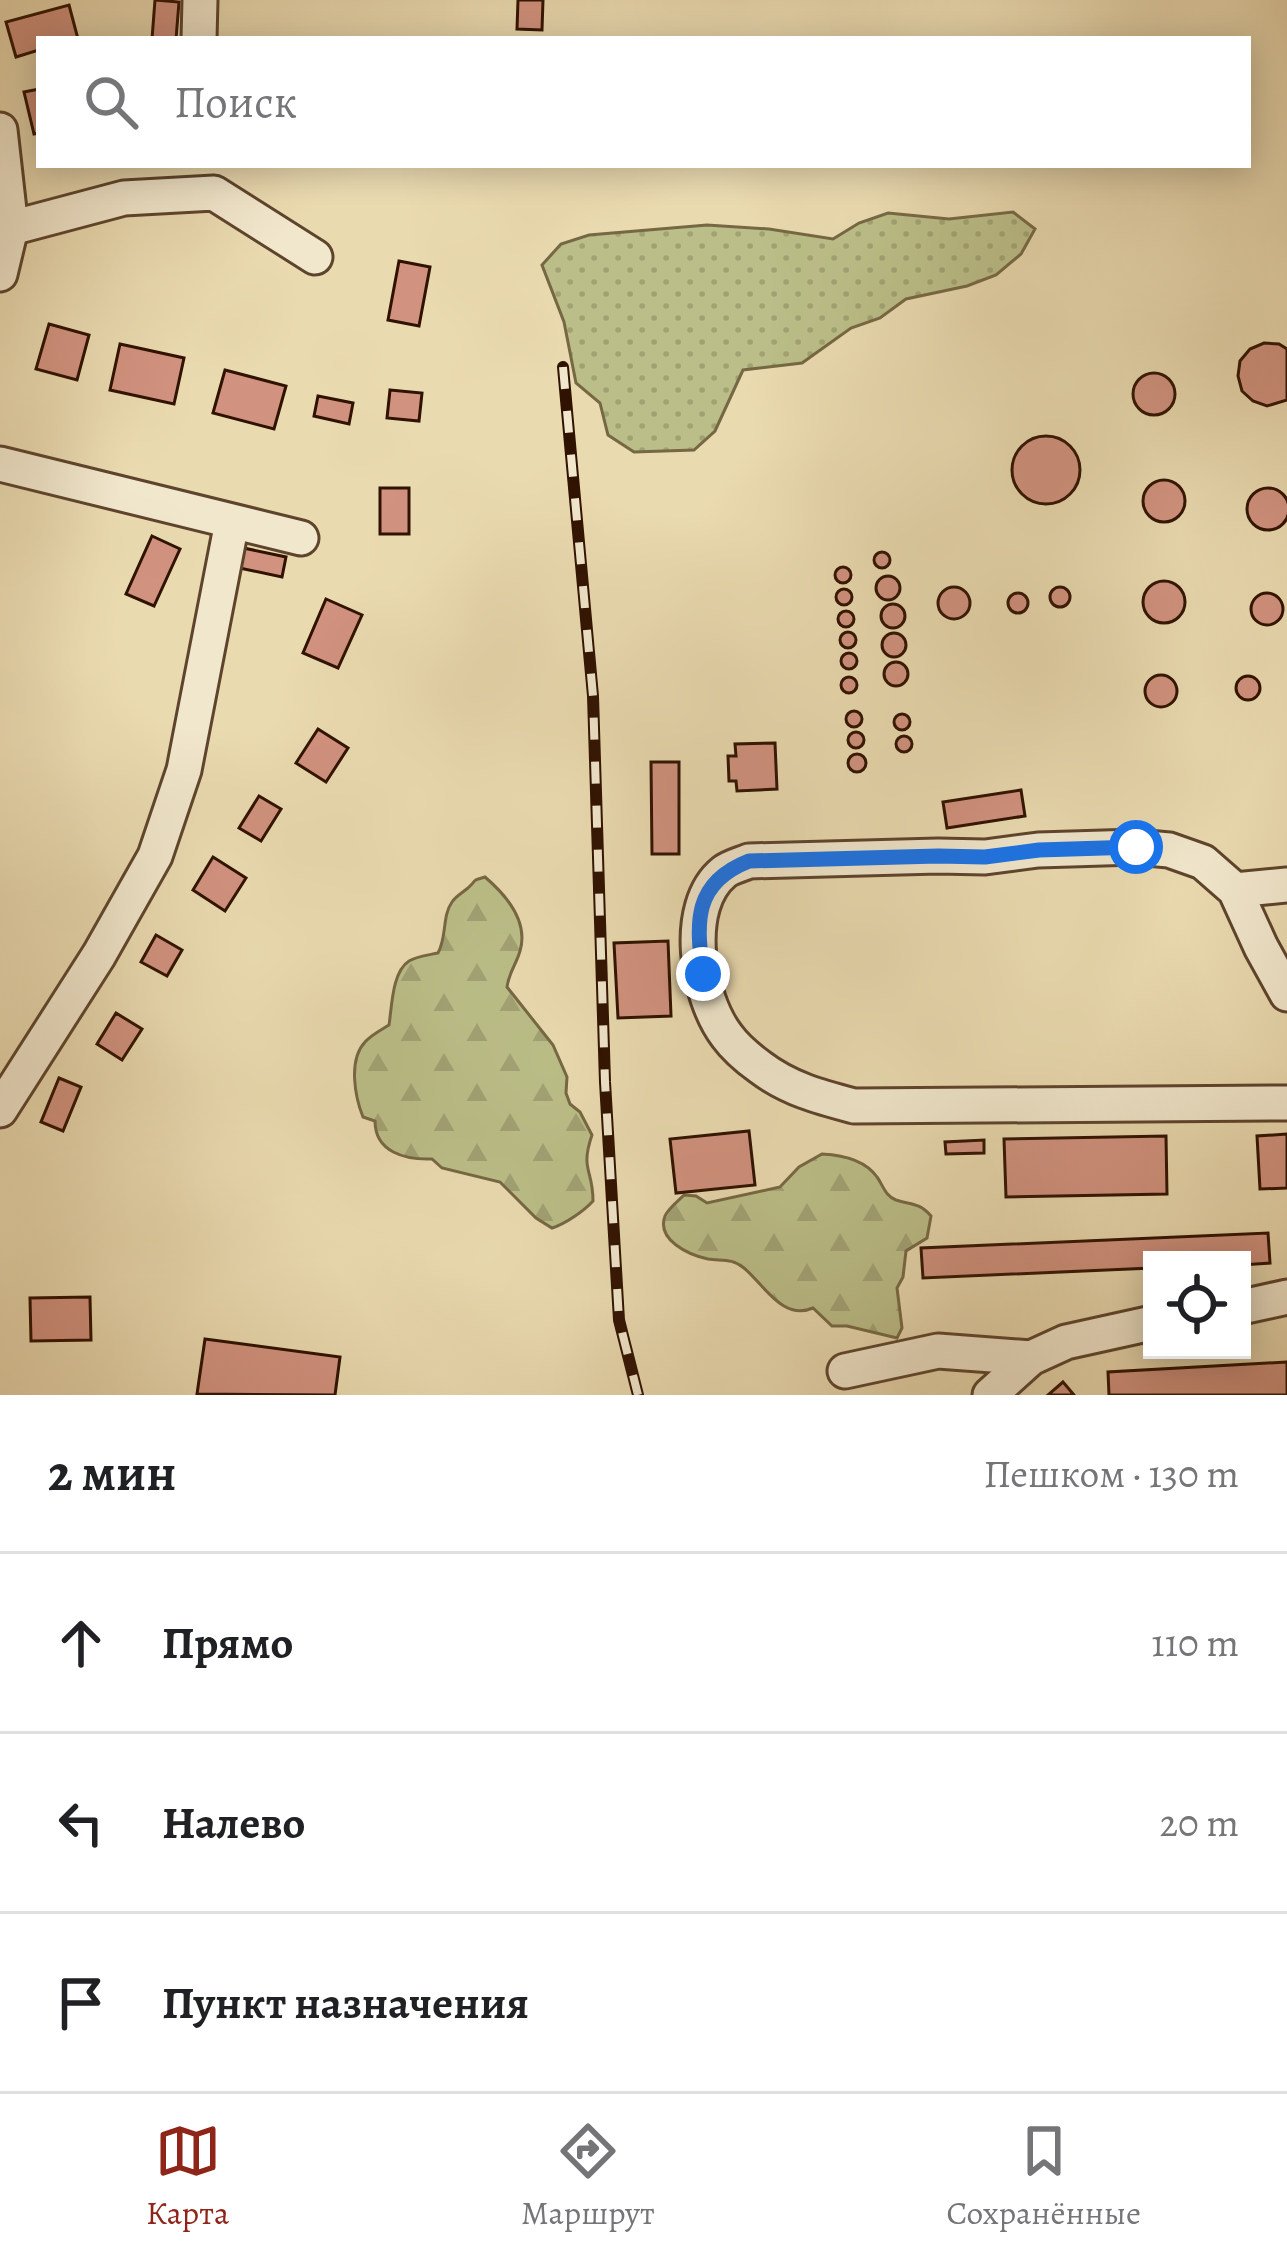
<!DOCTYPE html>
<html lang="ru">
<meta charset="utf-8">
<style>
body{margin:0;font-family:Alegreya,serif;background:#f6f6f6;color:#202124}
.controls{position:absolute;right:36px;bottom:36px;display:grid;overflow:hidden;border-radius:0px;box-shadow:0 6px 30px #0003}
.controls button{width:108px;height:108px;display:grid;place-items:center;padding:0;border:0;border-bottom:3px solid #e0e0e0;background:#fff;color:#202124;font:60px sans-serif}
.stop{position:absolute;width:36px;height:36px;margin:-27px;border:9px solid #1a73e8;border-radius:50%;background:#fff}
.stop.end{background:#1a73e8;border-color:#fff;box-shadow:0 3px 12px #0008}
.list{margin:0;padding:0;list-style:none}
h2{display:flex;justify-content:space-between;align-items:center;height:156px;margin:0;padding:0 48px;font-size:51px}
h2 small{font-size:39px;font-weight:400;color:#757577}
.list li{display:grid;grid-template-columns:78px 1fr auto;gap:36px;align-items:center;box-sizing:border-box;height:180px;padding:0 48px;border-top:3px solid #e0e0e0}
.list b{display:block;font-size:45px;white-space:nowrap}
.list em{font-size:39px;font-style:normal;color:#757577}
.icon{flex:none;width:66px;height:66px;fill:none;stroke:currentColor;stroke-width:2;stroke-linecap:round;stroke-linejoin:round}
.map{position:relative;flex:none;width:1287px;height:1395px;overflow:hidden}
.search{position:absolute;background:#fff;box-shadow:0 6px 30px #0003;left:36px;right:36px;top:36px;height:132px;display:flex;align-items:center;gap:30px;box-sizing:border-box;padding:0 42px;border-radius:0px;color:#757577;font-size:45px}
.sheet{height:696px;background:#fff}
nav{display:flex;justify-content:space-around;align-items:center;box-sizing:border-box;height:168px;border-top:3px solid #e0e0e0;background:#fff;font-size:33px;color:#757577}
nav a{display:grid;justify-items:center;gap:6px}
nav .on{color:#8f2418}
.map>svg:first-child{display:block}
.grass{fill:url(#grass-dots);stroke:#766844;stroke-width:3}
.forest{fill:url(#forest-firs);stroke:#766844;stroke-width:3}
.building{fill:#d1927f;stroke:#301201;stroke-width:3}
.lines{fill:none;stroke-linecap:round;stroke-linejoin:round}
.minor-casing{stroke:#5e442d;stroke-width:39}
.minor{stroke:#f1e7cc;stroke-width:33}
.rail-casing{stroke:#301201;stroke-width:12}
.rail{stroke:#f1e7cc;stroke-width:8;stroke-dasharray:22;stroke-linecap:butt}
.route{stroke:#1a73e8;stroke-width:15}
</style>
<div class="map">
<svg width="1287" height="1395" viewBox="0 0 1287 1395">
<defs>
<pattern id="grass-dots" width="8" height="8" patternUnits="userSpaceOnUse" patternTransform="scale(3)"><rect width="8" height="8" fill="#bbbe88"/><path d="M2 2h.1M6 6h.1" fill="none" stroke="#a1a274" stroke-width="1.8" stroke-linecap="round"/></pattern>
<pattern id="forest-firs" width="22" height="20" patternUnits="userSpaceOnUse" patternTransform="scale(3)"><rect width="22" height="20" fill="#bbbe88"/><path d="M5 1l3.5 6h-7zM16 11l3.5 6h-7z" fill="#a1a274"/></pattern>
</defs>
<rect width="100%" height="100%" fill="#eadab0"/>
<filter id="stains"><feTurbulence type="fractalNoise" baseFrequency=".00167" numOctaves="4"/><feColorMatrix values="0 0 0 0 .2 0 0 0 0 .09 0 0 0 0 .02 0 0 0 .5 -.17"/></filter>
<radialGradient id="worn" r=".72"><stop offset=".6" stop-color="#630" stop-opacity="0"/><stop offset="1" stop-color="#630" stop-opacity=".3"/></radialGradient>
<path class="grass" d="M1013 212 1035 229 1021 254 996 275 967 286 906 299 880 318 851 328 802 363 743 370 715 431 694 450 634 452 608 435 600 403 576 383 564 322 542 265 561 244 589 235 707 225 769 229 833 239 859 223 888 213 949 219Z"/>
<g class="forest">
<path d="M485 877C506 895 529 921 520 951 516 965 509 972 507 987L553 1045 567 1077 566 1093 570 1104 580 1112 592 1135C580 1170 593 1169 593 1201 584 1211 565 1224 552 1228L536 1218 500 1182 442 1168 432 1159C405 1160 375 1152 375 1121L363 1117C355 1097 348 1060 365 1042 371 1035 381 1030 389 1025 392 1006 392 972 409 961 417 956 429 955 438 953 447 937 442 916 452 902 456 896 462 893 468 888 480 877 469 882 485 877Z"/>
<path d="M822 1154C842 1155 865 1160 877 1177 883 1185 885 1196 896 1200 911 1205 919 1202 931 1216L927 1238 906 1251 903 1277 897 1288 902 1328 897 1338 847 1326H832L813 1308C783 1321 765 1286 744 1268 732 1258 722 1261 708 1259 689 1255 656 1240 665 1216 668 1209 678 1201 684 1195L696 1196 707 1203 780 1187 799 1167Z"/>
</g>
<g class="building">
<path d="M155 0 179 2 176 39H152Z"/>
<path d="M518 0H543L542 30 517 29Z"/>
<path d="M69 5 78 39H39V50L16 57 6 22Z"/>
<path d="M39 89V133L34 134 24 92Z"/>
<path d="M399 261 430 267 419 326 388 320Z"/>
<path d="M49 324 89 335 77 380 36 369Z"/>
<path d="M1264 343 1279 344 1287 349V400L1267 406 1253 401 1242 391 1238 376 1240 361 1250 349Z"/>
<path d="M120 344 184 358 174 404 110 390Z"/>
<path d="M225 370 286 386 274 429 213 413Z"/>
<circle cx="1154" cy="394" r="21"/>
<path d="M390 390 422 393 419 421 387 418Z"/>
<path d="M318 396 353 403 349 424 314 416Z"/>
<circle cx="1046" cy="470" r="34"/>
<circle cx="1164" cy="501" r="21"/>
<rect x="380" y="488" width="29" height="46"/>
<circle cx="1268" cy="509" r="21"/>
<path d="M152 536 180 549 154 606 126 594Z"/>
<path d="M239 547 286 557 282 577 235 567Z"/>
<circle cx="882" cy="560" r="8"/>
<circle cx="843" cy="575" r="8"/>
<circle cx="888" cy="588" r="12"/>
<circle cx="1164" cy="602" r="21"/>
<circle cx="1060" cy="597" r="10"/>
<circle cx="954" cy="603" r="16"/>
<circle cx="844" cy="597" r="8"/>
<circle cx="1018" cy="603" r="10"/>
<circle cx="1267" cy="609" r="16"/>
<path d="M326 599 362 615 338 668 303 653Z"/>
<circle cx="893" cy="616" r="12"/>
<circle cx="846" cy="619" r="8"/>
<circle cx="848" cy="640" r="8"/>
<circle cx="894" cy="645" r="12"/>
<circle cx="849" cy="661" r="8"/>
<circle cx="896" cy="674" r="12"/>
<circle cx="1161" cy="691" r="16"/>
<circle cx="1248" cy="688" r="12"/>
<circle cx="849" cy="685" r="8"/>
<circle cx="854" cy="719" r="8"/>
<circle cx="902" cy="722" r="8"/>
<path d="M318 729 348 748 326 782 296 763Z"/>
<circle cx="856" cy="740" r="8"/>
<circle cx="904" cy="744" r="8"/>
<path d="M775 743 777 789 737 791 736 781H729L728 756H736L735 744Z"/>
<circle cx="857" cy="763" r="9"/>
<path d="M651 762H679V854H652Z"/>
<path d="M1021 790 1025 816 947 828 943 802Z"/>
<path d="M259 796 281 809 261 841 239 828Z"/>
<path d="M213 857 246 878 225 911 193 890Z"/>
<path d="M156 935 182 950 167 976 141 962Z"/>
<path d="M668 941 671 1016 618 1018 614 943Z"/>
<path d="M116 1013 142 1029 122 1060 97 1044Z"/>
<path d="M59 1078 81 1087 63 1131 41 1122Z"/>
<path d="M749 1131 755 1185 676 1193 670 1139Z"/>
<path d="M1287 1134V1188L1260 1189 1257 1136Z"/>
<path d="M1166 1136 1167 1194 1006 1197 1004 1139Z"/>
<path d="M984 1140V1153L946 1154 945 1142Z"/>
<path d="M1268 1233 1270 1263 1242 1265V1260H1152V1268L923 1278 921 1248Z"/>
<path d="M90 1297 91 1340 31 1341 30 1298Z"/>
<path d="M205 1339 340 1357 335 1395 197 1394Z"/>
<path d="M1287 1362V1395H1109L1108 1372Z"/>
<path d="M1063 1382 1074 1395H1048Z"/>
</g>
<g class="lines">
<g class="minor-casing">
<g id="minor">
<path d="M199 39 200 0"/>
<path d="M0 130 11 228 0 274"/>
<path d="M11 228 124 198 214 193 315 257"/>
<path d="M0 464 301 538"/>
<path d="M1235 890 1287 885"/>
<path d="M1287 994 1261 947 1235 890 1203 862 1169 850 1136 847 1038 850 985 857 938 856 749 861C742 864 730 867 724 872 682 906 697 997 727 1036 735 1047 749 1059 760 1067 789 1089 820 1097 854 1106L1287 1103"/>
<path d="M0 1110 99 955 155 856 184 770 232 522"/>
<path d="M1242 1307 1287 1297"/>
<path d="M845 1371 938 1351 1031 1358"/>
<path d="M990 1395 1031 1358 1066 1342 1152 1323"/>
</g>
</g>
<use href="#minor" class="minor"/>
<g class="rail-casing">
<path id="rail" d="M563 367 593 696 605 1082 619 1320 638 1395"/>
</g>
<use href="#rail" class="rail"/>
</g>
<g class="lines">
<path class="route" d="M703 974C696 922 693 883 749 861L938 856 985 857 1039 850 1136 847"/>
</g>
<rect width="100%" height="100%" filter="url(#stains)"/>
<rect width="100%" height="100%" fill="url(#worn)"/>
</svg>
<div class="controls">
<button><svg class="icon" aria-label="locate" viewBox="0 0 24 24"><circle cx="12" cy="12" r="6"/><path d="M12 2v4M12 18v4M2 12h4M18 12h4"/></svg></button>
</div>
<div class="stop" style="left:1136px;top:847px"></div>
<div class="stop end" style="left:703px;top:974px"></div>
<div class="search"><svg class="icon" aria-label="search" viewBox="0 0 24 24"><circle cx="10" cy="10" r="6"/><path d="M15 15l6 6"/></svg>Поиск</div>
</div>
<section class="sheet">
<h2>2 мин<small>Пешком · 130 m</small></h2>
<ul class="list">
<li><svg class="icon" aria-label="ahead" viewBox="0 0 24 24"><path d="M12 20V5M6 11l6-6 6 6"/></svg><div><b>Прямо</b></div><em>110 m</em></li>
<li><svg class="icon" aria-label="left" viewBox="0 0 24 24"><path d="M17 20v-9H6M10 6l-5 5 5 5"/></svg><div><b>Налево</b></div><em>20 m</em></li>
<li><svg class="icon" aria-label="arrive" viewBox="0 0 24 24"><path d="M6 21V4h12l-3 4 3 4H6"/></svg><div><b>Пункт назначения</b></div></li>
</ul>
</section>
<nav>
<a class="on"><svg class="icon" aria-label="map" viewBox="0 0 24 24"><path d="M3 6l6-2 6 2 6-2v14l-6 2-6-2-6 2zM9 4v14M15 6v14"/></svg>Карта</a>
<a><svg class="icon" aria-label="directions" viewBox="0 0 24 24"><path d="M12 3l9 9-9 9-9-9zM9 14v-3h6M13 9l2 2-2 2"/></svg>Маршрут</a>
<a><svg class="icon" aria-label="saved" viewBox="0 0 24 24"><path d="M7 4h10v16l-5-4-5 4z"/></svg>Сохранённые</a>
</nav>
